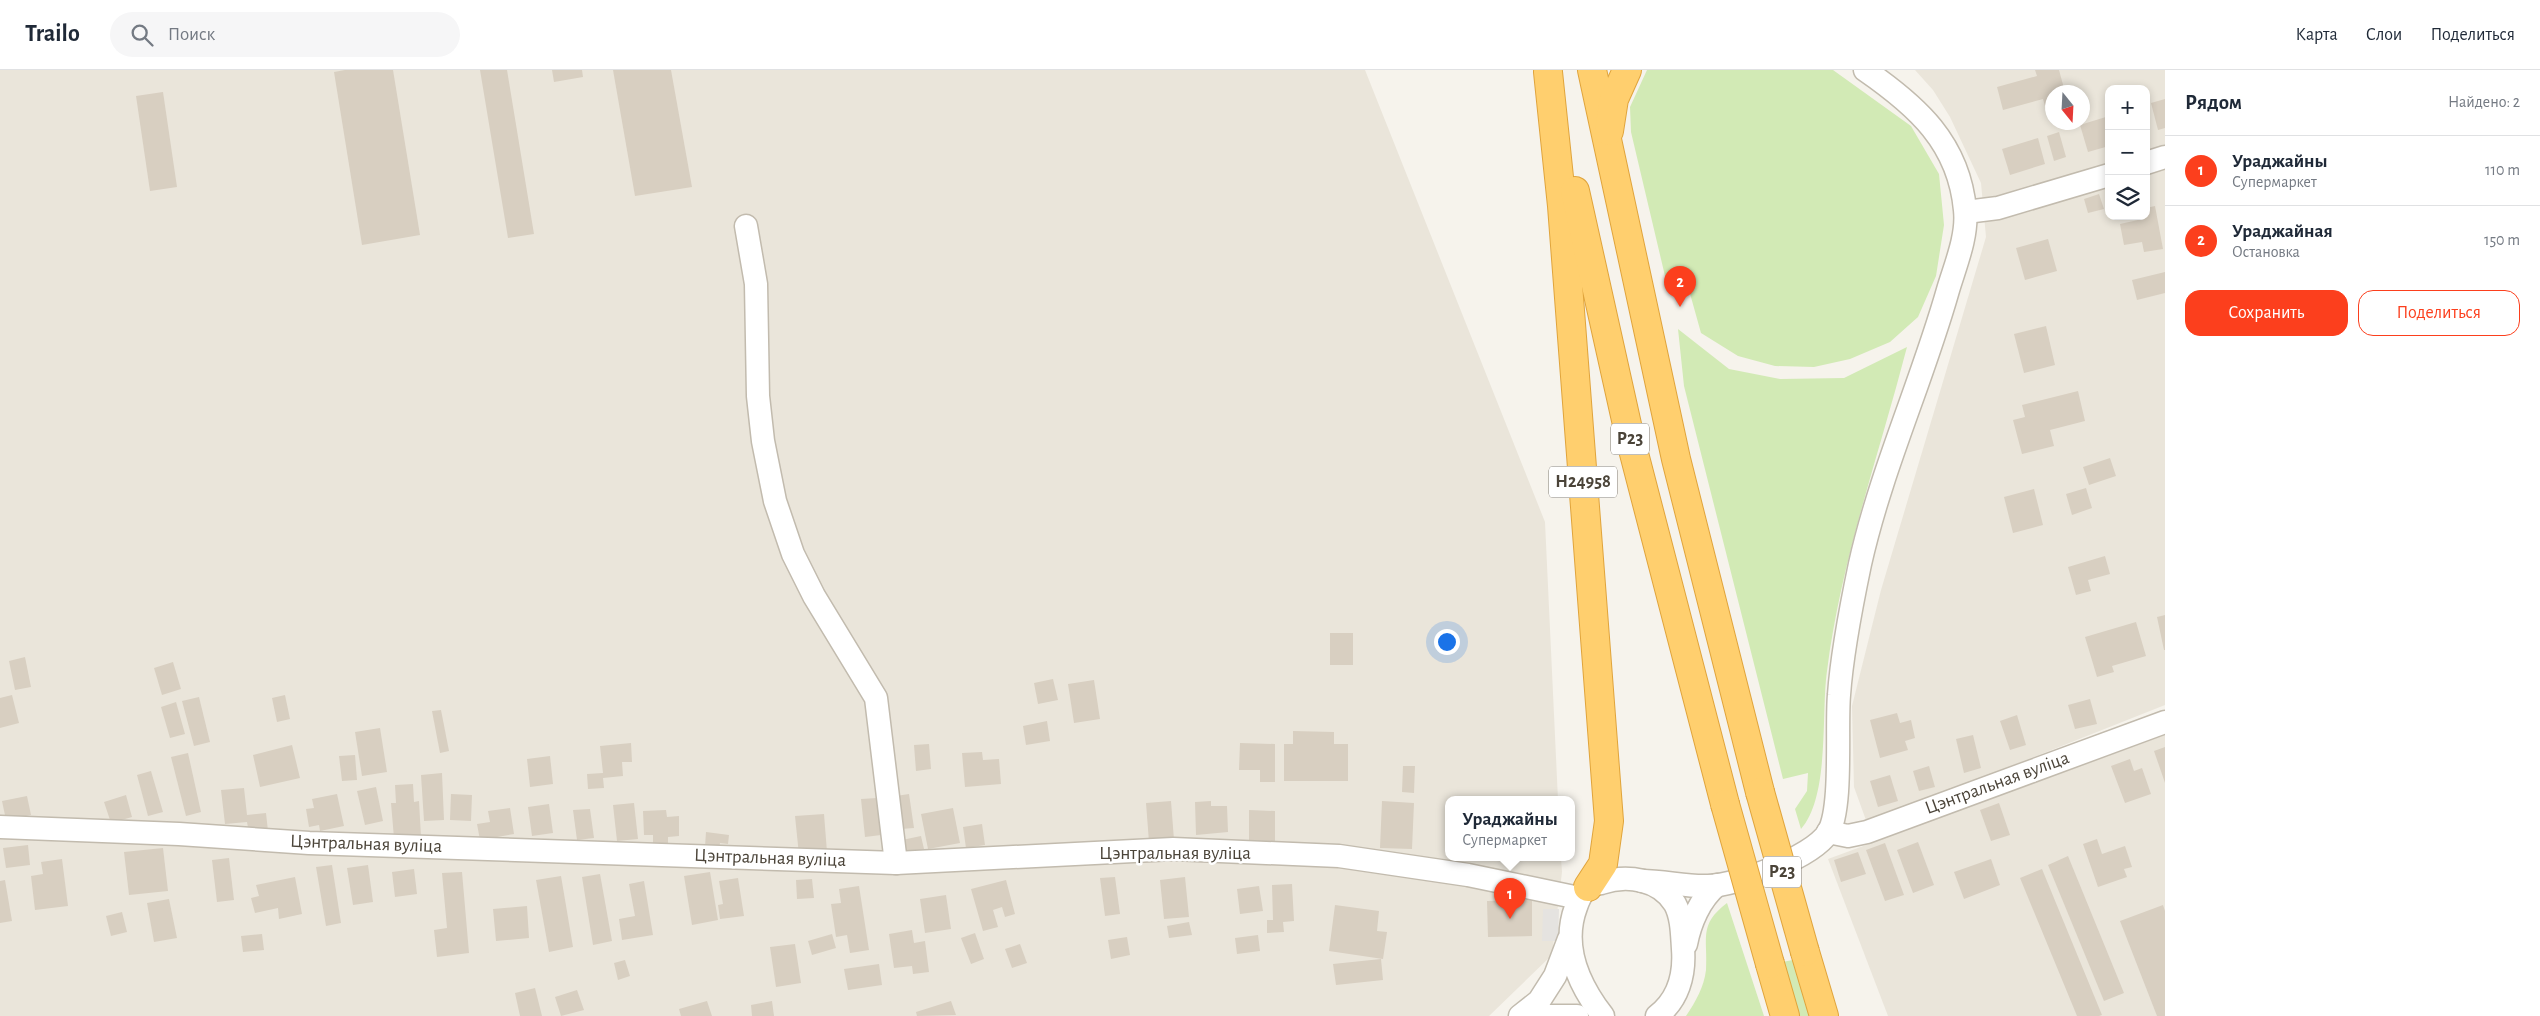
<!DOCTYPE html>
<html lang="ru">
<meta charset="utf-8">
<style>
body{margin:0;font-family:"Alegreya Sans",sans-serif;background:#f6f6f7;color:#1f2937}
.controls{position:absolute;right:15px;top:15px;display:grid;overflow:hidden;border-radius:10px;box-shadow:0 2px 8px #0003}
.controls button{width:45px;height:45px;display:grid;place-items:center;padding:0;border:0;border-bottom:1px solid #e0e1e3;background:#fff;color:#1f2937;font:25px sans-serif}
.compass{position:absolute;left:2045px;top:15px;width:45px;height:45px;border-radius:50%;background:#fff;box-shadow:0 2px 8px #0003;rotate:162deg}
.you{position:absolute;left:1446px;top:571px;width:18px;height:18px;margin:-12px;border:4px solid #fff;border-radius:50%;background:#1a73e8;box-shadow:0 0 0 8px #1a73e833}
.badge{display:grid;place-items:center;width:32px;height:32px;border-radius:50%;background:#fc3f1d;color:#fff;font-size:16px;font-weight:700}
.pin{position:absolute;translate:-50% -41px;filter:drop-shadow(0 1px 2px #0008)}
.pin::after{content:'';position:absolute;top:26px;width:18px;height:15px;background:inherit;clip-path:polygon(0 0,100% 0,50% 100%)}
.popup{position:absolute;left:1445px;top:726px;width:130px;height:65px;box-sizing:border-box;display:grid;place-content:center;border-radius:10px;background:#fff;filter:drop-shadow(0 1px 4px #0005);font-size:16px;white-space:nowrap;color:#747a83}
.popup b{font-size:19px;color:#1f2937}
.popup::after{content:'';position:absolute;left:50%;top:100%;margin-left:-10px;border:10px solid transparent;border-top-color:#fff}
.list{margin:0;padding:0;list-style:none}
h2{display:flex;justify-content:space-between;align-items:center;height:65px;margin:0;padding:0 20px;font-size:21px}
h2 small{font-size:16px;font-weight:400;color:#747a83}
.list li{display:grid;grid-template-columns:32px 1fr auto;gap:15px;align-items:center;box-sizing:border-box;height:70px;padding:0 20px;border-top:1px solid #e0e1e3}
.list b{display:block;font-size:19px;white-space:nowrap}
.list p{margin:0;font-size:16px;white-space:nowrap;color:#747a83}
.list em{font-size:16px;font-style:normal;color:#747a83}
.actions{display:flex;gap:10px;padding:15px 20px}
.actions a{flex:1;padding:11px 0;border:1px solid #fc3f1d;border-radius:15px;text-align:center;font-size:18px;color:#fc3f1d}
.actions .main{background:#fc3f1d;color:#fff}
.icon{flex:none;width:28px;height:28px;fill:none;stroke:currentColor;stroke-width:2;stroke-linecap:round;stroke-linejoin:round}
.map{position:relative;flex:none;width:2165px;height:946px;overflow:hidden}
header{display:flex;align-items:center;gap:30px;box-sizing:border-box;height:70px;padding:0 25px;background:#fff;border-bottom:1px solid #e0e1e3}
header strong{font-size:24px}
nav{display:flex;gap:28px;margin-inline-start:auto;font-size:18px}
.search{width:350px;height:45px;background:#f6f6f7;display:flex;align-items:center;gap:12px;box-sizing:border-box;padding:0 18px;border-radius:28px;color:#747a83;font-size:19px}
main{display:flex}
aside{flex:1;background:#fff}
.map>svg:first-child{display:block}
.residential{fill:#eae5da;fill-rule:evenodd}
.green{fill:#d2eab5}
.parking{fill:#e5e3e0}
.building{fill:#d8cfc1}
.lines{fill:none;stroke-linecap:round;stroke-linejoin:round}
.minor-casing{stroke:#c2bbae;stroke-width:25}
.highway-casing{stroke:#e0a43c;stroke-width:30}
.minor{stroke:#fff;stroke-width:22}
.highway{stroke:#ffcf6e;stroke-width:28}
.highway-bridge-casing{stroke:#e0a43c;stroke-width:30;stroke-linecap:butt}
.highway-bridge{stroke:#ffcf6e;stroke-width:28}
.labels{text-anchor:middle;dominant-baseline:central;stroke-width:5;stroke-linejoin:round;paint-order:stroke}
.shield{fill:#fff;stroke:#817c74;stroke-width:1}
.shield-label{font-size:18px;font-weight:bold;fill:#4b4439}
.street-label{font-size:19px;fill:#4b4439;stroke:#fff}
</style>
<header>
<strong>Trailo</strong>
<div class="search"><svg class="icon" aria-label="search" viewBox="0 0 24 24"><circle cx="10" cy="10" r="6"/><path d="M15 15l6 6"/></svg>Поиск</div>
<nav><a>Карта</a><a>Слои</a><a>Поделиться</a></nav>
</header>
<main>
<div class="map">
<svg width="2165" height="946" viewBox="0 0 2165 946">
<rect width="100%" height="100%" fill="#f6f3ec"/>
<g class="residential">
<path d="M0 0H1365L1545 452 1558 730H1449V788H1561L1562 802 1552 885 1489 946H0Z"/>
<path d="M1915 0H2165V635L1867 753 1854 717 1852 636 1881 520 1986 167 1981 113 1950 47 1933 20ZM2109 19H2146V146H2109ZM2052 22H2082V52H2052Z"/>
<path d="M2165 665V946H1888L1828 789Z"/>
</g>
<g class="green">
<path d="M1647 0H1833L1911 56 1939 104 1944 155 1936 206 1918 247 1890 272 1850 289 1814 297 1775 296 1738 286 1701 263 1689 220 1665 206 1631 62 1630 37Z"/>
<path d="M1678 259 1729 299 1780 309 1844 308 1907 277C1879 385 1841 490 1827 601 1821 643 1830 726 1801 759L1795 739 1807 721 1808 703 1783 709 1684 316Z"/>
<path d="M1727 833 1764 946H1686C1696 931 1704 917 1706 900 1708 868 1698 855 1727 833Z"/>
<path d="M1793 890 1809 946H1799L1782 892Z"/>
</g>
<path class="parking" d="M1543 839H1559L1558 871H1542Z"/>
<g class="building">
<path d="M345 0H393L420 165 362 175 334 2Z"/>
<path d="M480 0H507L534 164 508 168Z"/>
<path d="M552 0H582L583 7 554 12Z"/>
<path d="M613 0H671L692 117 635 126Z"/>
<path d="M2035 0H2059L2065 22H2052V45L2048 47 2043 29 2003 40 1997 17 2037 6Z"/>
<path d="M163 22 177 117 150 121 136 26Z"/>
<path d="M2165 29V58L2158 60 2151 33Z"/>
<path d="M2109 46V76L2088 82 2080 55Z"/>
<path d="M2059 62 2066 87 2054 91 2047 66Z"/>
<path d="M2038 68 2045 94 2010 105 2002 79Z"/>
<path d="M2099 124 2104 139 2088 143 2084 129Z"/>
<path d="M2155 136 2163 179 2144 182 2142 172 2124 175 2120 154 2138 150 2137 146H2146V138Z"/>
<path d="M2048 169 2057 201 2025 210 2016 178Z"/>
<path d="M2165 202V223L2137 230 2132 210Z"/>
<path d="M2046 256 2055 295 2024 303 2014 264Z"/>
<path d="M2078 321 2085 351 2050 360 2054 376 2022 384 2013 350 2025 347 2022 335Z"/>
<path d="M2110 388 2116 406 2089 415 2083 397Z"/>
<path d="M2086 418 2092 438 2072 445 2066 424Z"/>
<path d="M2034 419 2043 455 2013 463 2004 427Z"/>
<path d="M2105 486 2110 504 2088 510 2091 521 2076 525 2068 497Z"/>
<path d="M2165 545V580H2164L2157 547Z"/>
<path d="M2136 552 2146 586 2112 596 2114 602 2097 607 2085 567Z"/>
<rect x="1330" y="563" width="23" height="32"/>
<path d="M25 587 31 617 15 620 9 591Z"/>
<path d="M173 592 181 619 162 625 154 598Z"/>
<path d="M1053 609 1058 630 1038 634 1034 613Z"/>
<path d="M1094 610 1100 649 1074 653 1068 614Z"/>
<path d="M12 625 19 653 0 658V628Z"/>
<path d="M285 625 290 649 277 652 272 628Z"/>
<path d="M199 627 210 672 194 676 182 631Z"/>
<path d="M2090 629 2097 654 2075 659 2068 635Z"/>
<path d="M176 632 185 664 170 668 161 637Z"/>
<path d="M441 640 449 681 440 683 432 641Z"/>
<path d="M1897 643 1900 653 1911 650 1915 668 1905 671 1908 680 1880 688 1870 650Z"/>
<path d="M2017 645 2026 675 2010 680 2000 651Z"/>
<path d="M1047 651 1050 671 1026 675 1023 656Z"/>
<path d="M380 658 387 702 362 706 355 662Z"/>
<path d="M1293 661 1334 662V674H1348V711H1284V674H1293Z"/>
<path d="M1973 665 1981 698 1964 703 1956 669Z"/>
<path d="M631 673 632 692H622L623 706 603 708 604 718 588 719 587 704 603 703 600 676Z"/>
<path d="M1240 673 1275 674V712H1260V700H1239Z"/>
<path d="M929 674 931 699 916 701 914 675Z"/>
<path d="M292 675 300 708 260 717 253 685Z"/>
<path d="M2165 677V713L2154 681Z"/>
<path d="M982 682 983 690 999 689 1001 714 965 717 962 683Z"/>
<path d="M188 683 201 742 186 746 171 687Z"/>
<path d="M355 685 357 710 342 711 339 686Z"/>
<path d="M550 686 553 714 530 717 527 689Z"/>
<path d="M2130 689 2134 701 2142 698 2151 724 2125 733 2111 696Z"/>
<path d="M1403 696H1415L1414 723 1402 722Z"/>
<path d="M1929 696 1935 717 1919 721 1913 701Z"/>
<path d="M151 701 163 742 148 746 137 705Z"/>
<path d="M442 703 444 750 424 751 421 705Z"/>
<path d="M1890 705 1898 731 1878 737 1870 711Z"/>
<path d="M413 714 414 732 419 731 421 767 394 768 391 733H396L395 715Z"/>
<path d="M376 717 383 751 365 755 357 721Z"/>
<path d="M244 718 247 745 266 743 268 761 249 763 247 752 225 754 221 720Z"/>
<path d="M337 724 344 756 320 761 319 755 309 757 306 739 314 738 312 729Z"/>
<path d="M451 724 472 725 471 751 450 750Z"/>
<path d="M909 724 914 758 901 759 896 726Z"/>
<path d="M126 725 132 747 111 753 104 732Z"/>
<path d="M27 726 31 745 6 750 2 731Z"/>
<path d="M877 728 881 765 865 767 861 729Z"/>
<path d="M1171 731 1174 770 1149 772 1146 733Z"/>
<path d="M1211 731V736H1227L1228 762 1196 765 1195 732Z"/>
<path d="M1382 731 1414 733 1412 779 1380 778Z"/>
<path d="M634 733 638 769 617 771 613 735Z"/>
<path d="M1999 733 2010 765 1991 771 1980 740Z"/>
<path d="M549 734 553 763 532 766 528 737Z"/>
<path d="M510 738 514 764 480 770 477 754 490 752 488 741Z"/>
<path d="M953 738 960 773 928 779 921 744Z"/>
<path d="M590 739 594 768 577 770 573 740Z"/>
<path d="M666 740 667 747 679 746V766L668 767V774H653V765H644L643 741Z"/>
<path d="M1249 740 1275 741V772H1249Z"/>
<path d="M824 744 827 782 799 785 795 746Z"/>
<path d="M982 754 985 775 966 778 963 757Z"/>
<path d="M706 762 729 765 728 774 720 773 719 778 705 776Z"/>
<path d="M921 766 924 779 905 783 902 770Z"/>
<path d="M2097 769 2102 784 2125 776 2132 797 2124 799 2127 807 2098 817 2083 774Z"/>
<path d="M1918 772 1934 815 1913 823 1897 780Z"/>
<path d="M1885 773 1904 825 1885 831 1866 780Z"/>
<path d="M28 775 30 795 6 798 3 778Z"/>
<path d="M163 778 168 821 129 825 124 782Z"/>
<path d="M1858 782 1866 804 1841 812 1834 790Z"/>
<path d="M2068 786 2124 923 2104 931 2048 795Z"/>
<path d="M229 788 234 830 217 832 212 790Z"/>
<path d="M62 789 68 836 35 840 31 806 43 804 41 792Z"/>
<path d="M1991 789 2000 815 1964 829 1954 802Z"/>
<path d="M332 795 341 853 326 856 316 797Z"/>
<path d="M368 795 373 832 353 835 347 798Z"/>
<path d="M414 799 417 824 395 827 392 802Z"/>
<path d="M2042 799 2102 945 2099 946H2077L2020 808Z"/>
<path d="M462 802 469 883 437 887 434 860 447 858 442 803Z"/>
<path d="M710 802 718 850 692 855 684 806Z"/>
<path d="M600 804 612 871 593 875 582 807Z"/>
<path d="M561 806 573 877 549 882 536 810Z"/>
<path d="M295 807 302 844 279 849 278 838 255 843 251 828 259 826 256 815Z"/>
<path d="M1115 807 1120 844 1105 846 1100 808Z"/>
<path d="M1185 807 1189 847 1164 849 1160 810Z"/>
<path d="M738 808 744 846 720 849 718 835 723 834 719 811Z"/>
<path d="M812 809 814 828 797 829 796 810Z"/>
<path d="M5 810 12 851 0 853V811Z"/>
<path d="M1006 810 1015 844 1005 847 1002 837 993 840 998 857 983 861 971 819Z"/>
<path d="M644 811 653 865 622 870 619 849 635 846 629 814Z"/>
<path d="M1292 814 1294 851 1283 852 1284 862 1267 863V850H1273L1272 815Z"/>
<path d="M859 816 869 880 850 883 847 865 836 867 831 834 841 833 839 819Z"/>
<path d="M1259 816 1263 841 1240 844 1237 819Z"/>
<path d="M946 825 951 859 925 863 920 829Z"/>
<path d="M169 829 177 868 154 872 147 833Z"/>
<path d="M1532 830V866L1488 867 1487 831Z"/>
<path d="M1335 835 1379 841 1377 861 1387 862 1383 889 1329 881Z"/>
<path d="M2163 835 2165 841V946H2157L2120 851Z"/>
<path d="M527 836 529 868 496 871 493 839Z"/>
<path d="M122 842 127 862 111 866 106 846Z"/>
<path d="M1189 852 1192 865 1169 868 1167 856Z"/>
<path d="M912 860 914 873 925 871 929 902 913 904 912 896 894 898 889 864Z"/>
<path d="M975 863 984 889 971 894 961 868Z"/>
<path d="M262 864 264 880 243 882 241 866Z"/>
<path d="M832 864 836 878 812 885 808 871Z"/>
<path d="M1258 865 1260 881 1237 884 1235 868Z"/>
<path d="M1127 867 1130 885 1111 889 1108 870Z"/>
<path d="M795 874 801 913 776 917 770 877Z"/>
<path d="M1020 874 1027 893 1012 898 1005 879Z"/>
<path d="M1381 889 1383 910 1336 915 1333 894Z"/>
<path d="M625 890 630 906 618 910 614 893Z"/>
<path d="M879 894 882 915 848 920 844 899Z"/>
<path d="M535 918 542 946H520L515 923Z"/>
<path d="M577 920 584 940 561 946 555 927Z"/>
<path d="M707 931 712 946H681L679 939Z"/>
<path d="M772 931 774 946H752L751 935Z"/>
<path d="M951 931 956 945 917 946 916 942Z"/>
</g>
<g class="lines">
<g class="minor-casing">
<g id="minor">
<path d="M2146 93 2165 87"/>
<path d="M1966 142 1998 138 2109 105"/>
<path d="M746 156 756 214 758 326 763 371 775 431 793 484 814 526 876 628 896 793"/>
<path d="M0 757 179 764 309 773 896 793 1173 779 1339 786 1468 805 1579 828"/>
<path d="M1828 762 1848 766 1867 762 2165 652"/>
<path d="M1642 811C1665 811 1686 817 1708 816 1738 815 1811 788 1828 763 1843 739 1836 656 1839 625 1842 582 1851 537 1860 494 1881 400 1922 312 1948 220 1955 196 1968 166 1965 140 1959 73 1917 36 1865 0"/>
<path d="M1686 874C1690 853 1700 829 1717 815"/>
<path d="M1520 946 1539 931 1555 906 1569 869"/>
<path d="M1547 946H1577"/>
<path d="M1603 946C1579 915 1561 877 1576 837 1578 831 1581 823 1587 818 1590 815 1597 814 1601 813 1627 804 1660 809 1675 834 1682 847 1682 864 1683 879 1685 905 1678 930 1657 946"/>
</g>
</g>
<g class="highway-casing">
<g id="highway">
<path d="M1592 0 1676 389 1760 722"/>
<path d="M1548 2 1562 136 1609 751 1603 794 1588 817"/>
<path d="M1609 61 1614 29 1627 0"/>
<path d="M1575 121 1630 368 1725 734"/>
<path d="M1805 882 1824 946"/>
<path d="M1770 894 1785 946"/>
</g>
</g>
<use href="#minor" class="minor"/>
<use href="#highway" class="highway"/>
<g class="highway-bridge-casing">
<g id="highway-bridge">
<path d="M1760 722 1805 882"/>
<path d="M1725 734 1770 894"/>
</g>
</g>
<use href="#highway-bridge" class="highway-bridge"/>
</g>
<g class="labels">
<g class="shield">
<rect x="1611" y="353.5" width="38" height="31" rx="4"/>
<rect x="1549" y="396.5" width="68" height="31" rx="4"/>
<rect x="1763" y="786.5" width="38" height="31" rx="4"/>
</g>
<g class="shield-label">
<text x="1630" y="369">Р23</text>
<text x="1583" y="412">Н24958</text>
<text x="1782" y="802">Р23</text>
</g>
<g class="street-label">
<text transform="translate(1997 713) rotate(-20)">Цэнтральная вуліца</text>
<text transform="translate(366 774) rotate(2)">Цэнтральная вуліца</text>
<text x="1175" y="783">Цэнтральная вуліца</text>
<text transform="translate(770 788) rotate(2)">Цэнтральная вуліца</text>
</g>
</g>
</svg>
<div class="controls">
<button>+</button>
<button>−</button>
<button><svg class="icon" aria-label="layers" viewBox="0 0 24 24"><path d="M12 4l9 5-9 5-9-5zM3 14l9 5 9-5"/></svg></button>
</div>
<svg class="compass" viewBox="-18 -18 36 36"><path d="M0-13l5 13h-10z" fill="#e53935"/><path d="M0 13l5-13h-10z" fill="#747a83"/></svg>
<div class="you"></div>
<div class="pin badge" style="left:1510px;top:849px">1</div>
<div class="popup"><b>Ураджайны</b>Супермаркет</div>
<div class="pin badge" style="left:1680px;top:237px">2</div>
</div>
<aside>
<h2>Рядом<small>Найдено: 2</small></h2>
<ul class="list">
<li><span class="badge">1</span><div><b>Ураджайны</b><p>Супермаркет</p></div><em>110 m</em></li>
<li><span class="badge">2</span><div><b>Ураджайная</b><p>Остановка</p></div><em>150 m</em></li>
</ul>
<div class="actions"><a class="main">Сохранить</a><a>Поделиться</a></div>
</aside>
</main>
